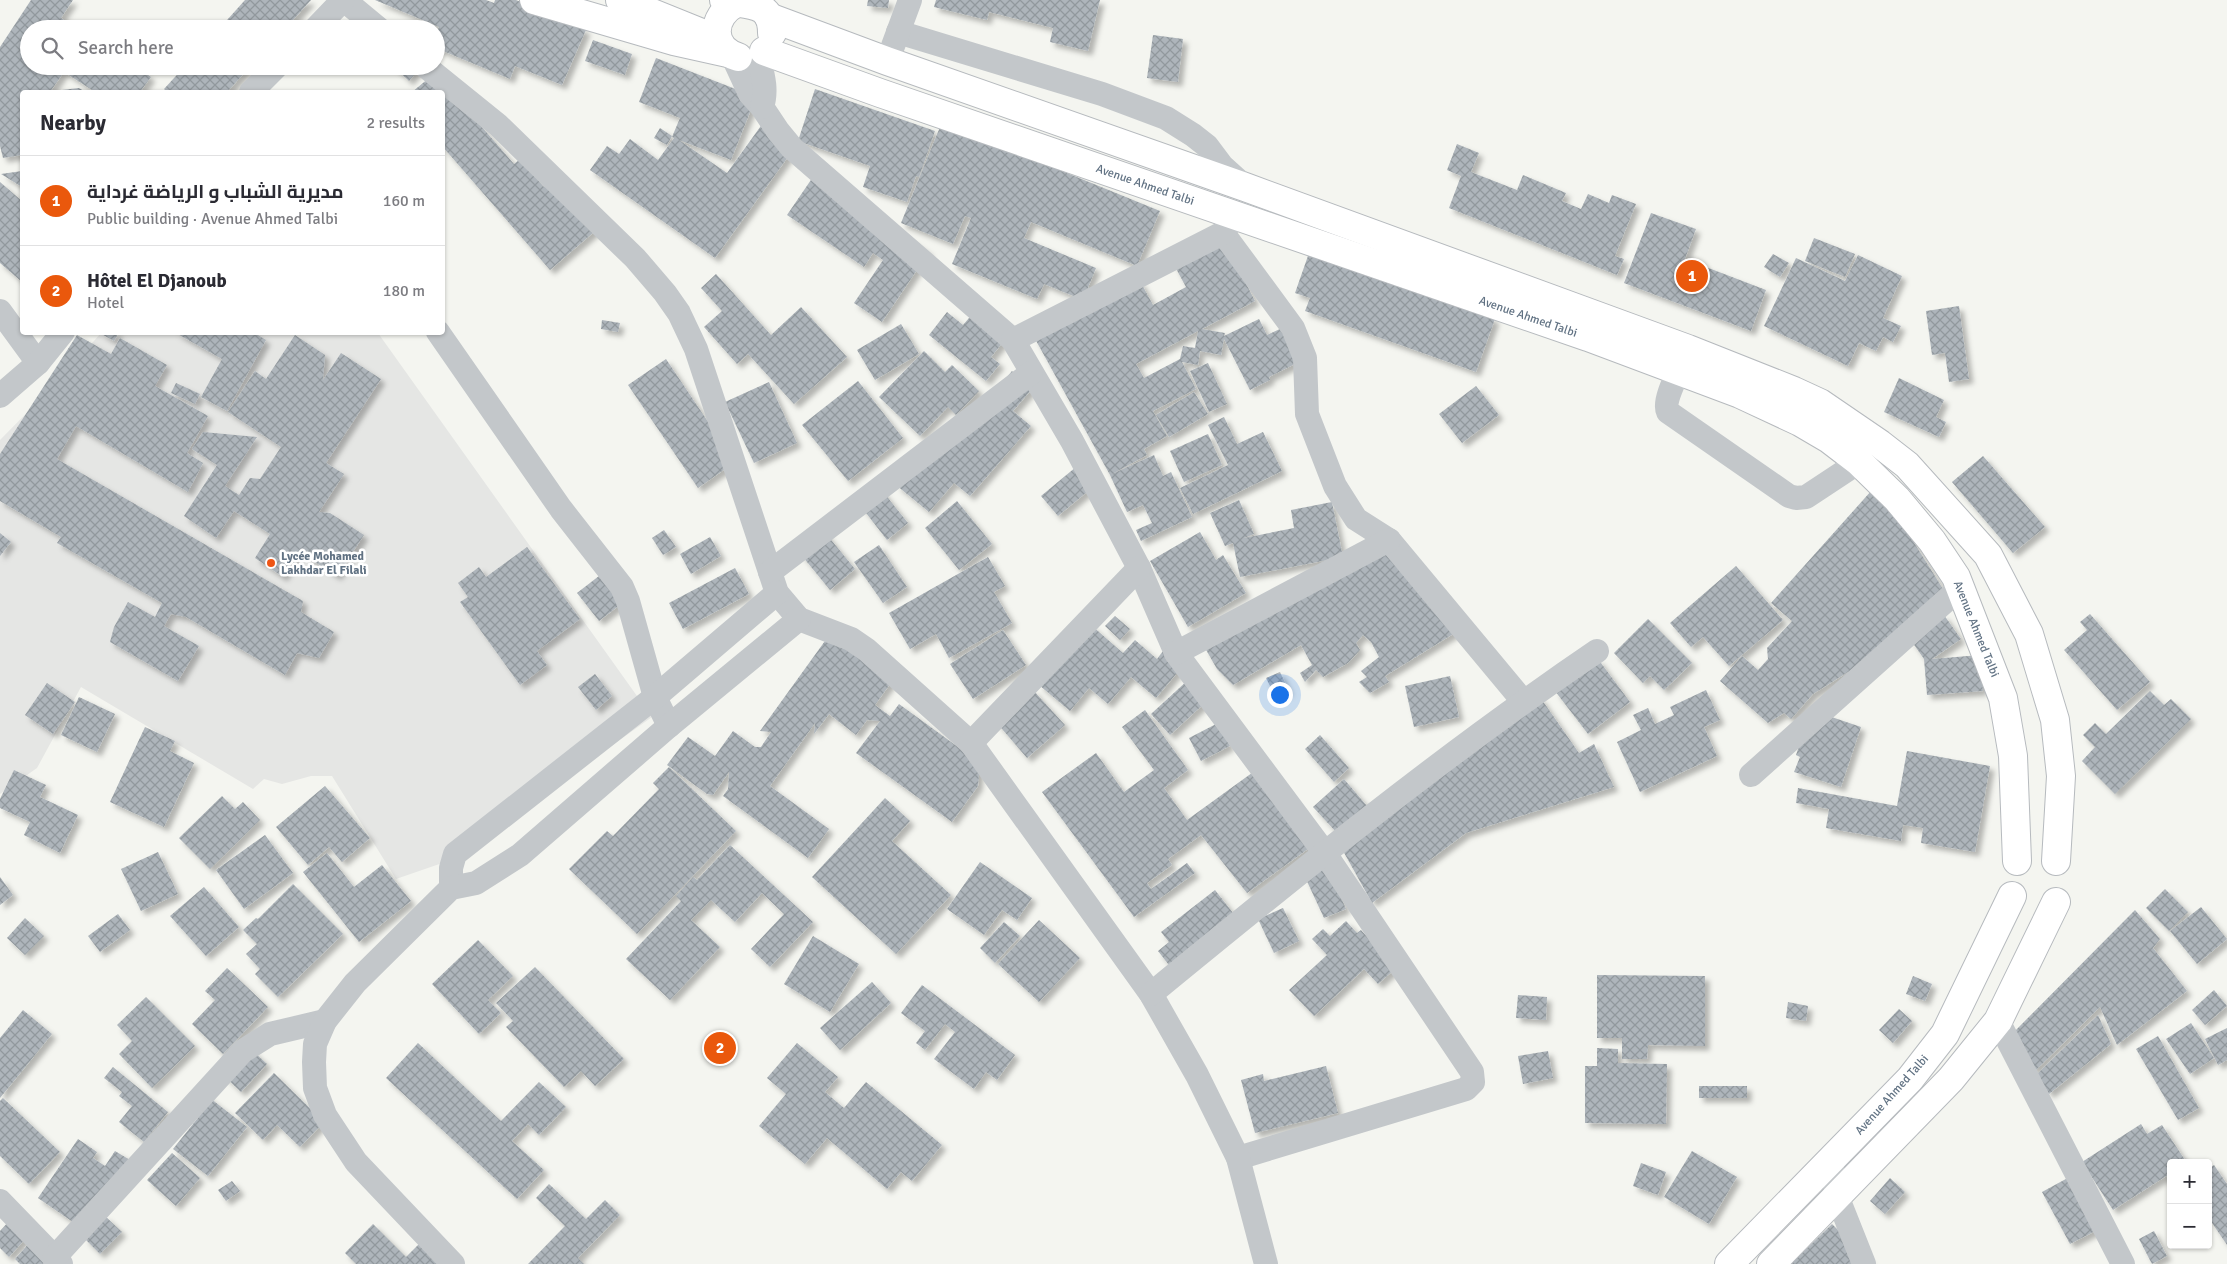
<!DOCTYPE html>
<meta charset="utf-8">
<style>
body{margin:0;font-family:Signika,Cairo,sans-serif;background:#f2f2f3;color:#2b2b33}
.controls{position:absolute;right:15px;bottom:15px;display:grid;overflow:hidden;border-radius:5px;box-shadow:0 1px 4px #0004}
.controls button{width:45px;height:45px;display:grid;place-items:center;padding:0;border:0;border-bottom:1px solid #e1e1e2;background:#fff;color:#2b2b33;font:25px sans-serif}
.you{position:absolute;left:1279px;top:694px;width:18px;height:18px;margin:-12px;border:4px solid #fff;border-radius:50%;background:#1a73e8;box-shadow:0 0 0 8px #1a73e833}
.badge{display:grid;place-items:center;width:32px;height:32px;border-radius:50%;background:#ea580c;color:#fff;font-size:16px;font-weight:700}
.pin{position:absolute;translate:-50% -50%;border:2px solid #fff;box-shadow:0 1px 5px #0006}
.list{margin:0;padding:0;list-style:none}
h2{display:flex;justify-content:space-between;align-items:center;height:65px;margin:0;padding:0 20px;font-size:21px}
h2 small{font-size:16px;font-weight:400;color:#7c7c81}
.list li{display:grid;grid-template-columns:32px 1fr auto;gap:15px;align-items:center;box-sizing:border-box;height:90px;padding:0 20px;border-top:1px solid #e1e1e2}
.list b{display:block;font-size:19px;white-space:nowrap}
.list p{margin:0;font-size:16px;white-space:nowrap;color:#7c7c81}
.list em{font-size:16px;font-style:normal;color:#7c7c81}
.icon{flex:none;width:28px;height:28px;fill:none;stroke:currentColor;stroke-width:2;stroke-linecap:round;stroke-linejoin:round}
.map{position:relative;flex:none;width:2227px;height:1264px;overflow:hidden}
.search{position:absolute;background:#fff;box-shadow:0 1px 4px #0004;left:20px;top:20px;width:425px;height:55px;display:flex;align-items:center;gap:12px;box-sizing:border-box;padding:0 18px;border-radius:28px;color:#7c7c81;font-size:19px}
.panel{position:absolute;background:#fff;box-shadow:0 1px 4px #0004;left:20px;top:90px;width:425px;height:245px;border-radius:5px}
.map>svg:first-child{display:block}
.built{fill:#e5e6e4}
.building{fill:url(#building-cross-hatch);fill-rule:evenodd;filter:url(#shadow)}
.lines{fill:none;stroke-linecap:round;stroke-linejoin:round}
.major-casing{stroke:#b6babe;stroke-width:30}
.minor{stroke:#c3c7ca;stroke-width:24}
.major{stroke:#fff;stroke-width:28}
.poi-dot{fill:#ef5515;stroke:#fff;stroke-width:2}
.labels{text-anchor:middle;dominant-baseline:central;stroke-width:5;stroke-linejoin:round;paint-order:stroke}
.street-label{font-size:12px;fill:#617283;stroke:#fff}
.poi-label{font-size:12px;font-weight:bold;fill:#617283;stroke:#fff;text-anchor:start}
</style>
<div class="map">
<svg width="2227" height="1264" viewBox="0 0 2227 1264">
<defs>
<pattern id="building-cross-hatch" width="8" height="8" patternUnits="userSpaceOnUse" patternTransform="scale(1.25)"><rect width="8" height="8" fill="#aeb5bb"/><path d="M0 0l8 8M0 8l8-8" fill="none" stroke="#91989d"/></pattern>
<filter id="shadow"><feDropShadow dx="4.5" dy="4.5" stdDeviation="2.5" flood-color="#0004"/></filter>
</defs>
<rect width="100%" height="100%" fill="#f4f5f0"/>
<path class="built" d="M101 333H378L652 717 451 860 396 879 332 776H311L282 784 264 779 253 789 81 687 37 768 0 794V440L62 377Z"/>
<g class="building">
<path d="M31 0H73L61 18 78 29H29V66H135L151 77 140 92H95L64 72 50 92H22V155L3 158 0 146V47Z"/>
<path d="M245 0H311L285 29H219Z"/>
<path d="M375 0H486L494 3 495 0H516L586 30 562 85 515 66 510 79 436 48V34L439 27Z"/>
<path d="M868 0H889L888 8 867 6Z"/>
<path d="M936 0H1100L1088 51 1050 42 1053 28 989 12 987 20 934 7Z"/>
<path d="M1153 35 1183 39 1178 82 1147 78Z"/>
<path d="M593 40 632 54 625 75 585 61Z"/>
<path d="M656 58 756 97 731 160 679 140 727 173 763 123 796 146 715 258 590 170 607 146 619 154 630 139 658 160 674 138 672 137 680 118 639 102Z"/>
<path d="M185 66H251L227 92H167L164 89Z"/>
<path d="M393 66H419L421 67 409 81Z"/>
<path d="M435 73 514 164 520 159 544 187 552 180 602 225 550 270 442 146V92H412Z"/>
<path d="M79 88 86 92H53V91Z"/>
<path d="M815 89 935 131 919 177 916 176 907 202 863 187 870 166 798 141Z"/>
<path d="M942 122 1160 211 1137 266 1031 222 1024 238 1096 268 1083 300 1044 284 1037 299 952 264 971 218 965 216 953 244 901 223Z"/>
<path d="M660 128 672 136 667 145 654 138Z"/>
<path d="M1457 144 1479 153 1471 172 1517 190 1523 175 1566 193 1562 201 1581 209 1588 194 1609 203 1612 195 1636 204 1615 256 1624 259 1617 275 1449 208 1461 176 1447 170Z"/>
<path d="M22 171V187L1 174Z"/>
<path d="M815 174 929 252 882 322 854 303 883 260 873 253 864 267 787 215Z"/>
<path d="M0 182 22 201V282L0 263Z"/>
<path d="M1651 213 1696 229 1685 259 1766 290 1751 331 1624 283Z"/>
<path d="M1222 237 1255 301 1202 329 1225 333 1224 336 1259 319 1267 335 1282 328 1299 362 1269 377 1270 380 1250 390 1224 339 1221 355 1200 351 1198 365 1182 362 1196 389 1153 411 1167 436 1144 449 1147 455 1112 474 1154 455 1163 476 1171 472 1192 517 1141 541 1136 530 1152 523 1143 505 1127 512 1110 475 1034 337 1140 281 1153 305 1186 287 1173 263ZM1198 331 1195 348 1183 346 1180 359 1144 378 1136 364Z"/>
<path d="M1814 238 1855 254 1845 277 1805 261Z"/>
<path d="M1309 253 1495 319 1476 372 1305 311 1310 298 1295 293Z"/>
<path d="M1773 254 1789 263 1780 277 1764 267Z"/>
<path d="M1858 255 1902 276 1883 318 1901 326 1893 342 1883 337 1876 351 1859 343 1848 366 1764 326 1796 258 1845 281Z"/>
<path d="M716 274 771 335 801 307 847 357 794 404 748 354 737 364 704 327 722 311 701 288Z"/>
<path d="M981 304 1013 330 991 357 1000 364 986 381 929 335 947 312 963 325Z"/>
<path d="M1959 306 1969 379 1949 382 1945 353 1932 355 1926 311Z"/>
<path d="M602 320 620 323 618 332 601 329Z"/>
<path d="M901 324 919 354 875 380 857 350Z"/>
<path d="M98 332H119L114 341Z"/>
<path d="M174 332H253L266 340 227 411 201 397 222 359Z"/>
<path d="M77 335 111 354 120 338 167 365 155 386 208 416 187 453 203 463 188 492 76 426 57 459 303 601 301 612 334 632 319 658 297 653 285 675 186 617 171 614 164 626 199 646 178 681 110 642 114 627 128 602 155 617 162 603 57 543 61 537 0 501V454Z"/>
<path d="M295 335 325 355 323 380 341 353 381 379 326 463 344 474 319 512 330 513 364 535 337 576 299 552 283 577 255 558 270 534 234 511 216 538 184 516 217 465 192 449 203 432 257 437 225 486 239 495 250 478 260 479 281 447 228 412 255 371 266 379Z"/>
<path d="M924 351 945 372 952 365 979 391 956 415 948 407 920 436 879 397Z"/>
<path d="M666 359 735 462 698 488 628 385Z"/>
<path d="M1208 363 1227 404 1209 412 1190 371Z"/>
<path d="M1012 371 1032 389 1013 411 1031 426 970 496 954 483 929 512 896 485 948 446Z"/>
<path d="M1899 378 1944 400 1936 417 1946 422 1939 437 1884 412Z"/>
<path d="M858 381 903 438 848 481 802 425Z"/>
<path d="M769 382 797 443 754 463 725 402Z"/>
<path d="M176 383 200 394 195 404 171 393Z"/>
<path d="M1476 386 1499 415 1462 443 1439 414Z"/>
<path d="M1194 392 1208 414 1169 437 1156 415Z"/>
<path d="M1224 417 1237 444 1263 432 1282 471 1193 514 1180 488 1228 465 1208 425Z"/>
<path d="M1208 434 1222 465 1184 482 1170 451Z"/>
<path d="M1983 456 2045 527 2013 553 1952 482Z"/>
<path d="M1076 467 1093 487 1058 516 1041 496Z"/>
<path d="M876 483 908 523 887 540 856 500Z"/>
<path d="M1872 490 1893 509 1943 589 1856 667 1813 694 1791 719 1784 713 1768 723 1720 681 1742 656 1758 670 1768 659 1767 648 1792 621 1771 603Z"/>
<path d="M1239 500 1254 534 1244 538 1294 528 1291 510 1332 502 1343 557 1240 577 1233 543 1225 546 1210 513Z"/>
<path d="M957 501 992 544 959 570 925 528Z"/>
<path d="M664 530 676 547 663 555 652 538Z"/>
<path d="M823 530 855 569 830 590 798 551Z"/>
<path d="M1200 532 1216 560 1223 555 1246 593 1188 627 1150 561Z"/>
<path d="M0 533 11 542 0 556Z"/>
<path d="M710 537 721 556 691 574 680 554Z"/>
<path d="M1387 543 1458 631 1385 676 1389 682 1370 693 1359 682 1367 677 1361 671 1379 657 1371 642 1363 635 1356 643 1360 650 1348 663 1323 677 1316 670 1305 682 1300 673 1312 665 1301 645 1233 685 1217 669 1205 648Z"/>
<path d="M879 545 907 587 883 603 854 562Z"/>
<path d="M527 547 580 619 537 651 547 665 520 685 460 602 468 597 458 583 479 567 486 577Z"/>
<path d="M988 557 1005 586 994 592 1012 623 949 658 936 634 910 649 889 613Z"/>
<path d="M1736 566 1783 620 1729 666 1703 637 1691 647 1670 623Z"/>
<path d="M735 568 749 594 683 629 669 603Z"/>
<path d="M608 569 630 597 599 621 577 593Z"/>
<path d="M2090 614 2150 682 2117 710 2064 650 2087 630 2080 622Z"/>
<path d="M1944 615 1961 639 1932 659 1980 655 1983 691 1927 695 1924 659 1910 639Z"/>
<path d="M1115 616 1130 629 1120 640 1105 626Z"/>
<path d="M1648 619 1692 663 1664 690 1650 676 1643 683 1614 653Z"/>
<path d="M1091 625 1123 653 1135 640 1157 659 1163 651 1182 667 1156 698 1131 677 1108 704 1089 688 1070 711 1039 685Z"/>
<path d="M1003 630 1026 665 973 699 950 664Z"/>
<path d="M830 634 893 680 875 705 890 716 899 704 980 763 978 786 952 822 856 753 880 721 867 720 856 735 829 714 814 734 815 723 770 786 829 829 808 858 723 796 728 789 729 772 713 795 707 794 667 765 688 737 715 756 733 731 755 747H761L771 732 760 731Z"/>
<path d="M1598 659 1630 702 1588 734 1555 691Z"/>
<path d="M1280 672 1289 691 1276 698 1266 678Z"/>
<path d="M595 674 612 696 596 710 578 687Z"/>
<path d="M1450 676 1459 717 1414 727 1405 686Z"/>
<path d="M1189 679 1208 700 1170 735 1151 714Z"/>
<path d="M47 683 75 702 53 734 25 715Z"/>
<path d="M1033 690 1065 725 1027 758 996 722Z"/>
<path d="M1706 690 1720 720 1704 727 1717 756 1640 792 1617 742 1641 730 1633 715 1648 708 1655 724 1674 715 1670 707Z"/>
<path d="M2150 691 2164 705 2171 699 2191 719 2115 794 2082 761 2095 747 2083 735 2095 723 2106 734Z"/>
<path d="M79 697 115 714 97 752 61 735Z"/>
<path d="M1540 697 1579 753 1594 744 1614 787 1466 833 1372 903 1342 849Z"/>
<path d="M1145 710 1188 770 1164 788 1187 820 1256 770 1312 846 1247 893 1201 835 1168 859 1172 865 1147 883 1151 889 1187 863 1195 873 1134 917 1042 792 1096 753 1124 792 1154 770 1122 727Z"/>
<path d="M1811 710 1861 727 1841 787 1794 772 1800 757 1796 755Z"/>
<path d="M1218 723 1230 746 1201 761 1189 738Z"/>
<path d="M145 727 175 741 170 751 194 763 164 827 110 802Z"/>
<path d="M1320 735 1349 768 1334 782 1305 749Z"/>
<path d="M1907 751 1990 766 1975 852 1921 843 1923 828 1903 825 1901 841 1826 828 1829 809 1796 803 1798 788 1897 806Z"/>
<path d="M669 767 736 831 637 934 569 869 607 831 613 836 659 789 653 783Z"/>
<path d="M14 770 46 785 40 797 78 815 60 853 24 835 30 822 0 808V799Z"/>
<path d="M1344 779 1367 806 1337 833 1313 807Z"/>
<path d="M325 786 370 838 342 862 329 847 308 865 276 827Z"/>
<path d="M222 796 235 809 243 802 260 820 210 869 179 838Z"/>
<path d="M885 798 910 821 892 841 951 895 896 954 812 877Z"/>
<path d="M265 835 293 873 244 909 216 870Z"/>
<path d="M730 845 813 922 770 967 751 949 784 914 762 893 735 922 711 900 691 920 720 947 670 1000 626 959 681 901 676 896 693 877 697 880Z"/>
<path d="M158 852 178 894 141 911 121 869Z"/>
<path d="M327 853 354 887 382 865 411 901 359 942 303 872Z"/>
<path d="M980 862 1032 898 1017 920 1002 910 984 935 947 909Z"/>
<path d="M1328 867 1346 909 1324 918 1305 877Z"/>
<path d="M0 877 13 895 0 905Z"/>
<path d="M293 884 343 934 278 997 255 974 260 969 246 954 257 944 243 930 256 918 258 919Z"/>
<path d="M204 887 239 927 206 956 170 916Z"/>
<path d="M2165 889 2188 912 2169 931 2146 908Z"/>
<path d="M1215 890 1237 918 1172 969 1158 951 1169 942 1161 932Z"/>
<path d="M2201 907 2227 939 2197 964 2170 931Z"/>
<path d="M1283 908 1299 941 1274 953 1258 919Z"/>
<path d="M2135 910 2160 939 2153 948 2187 991 2117 1045 2100 1007 2034 1072 2012 1034Z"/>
<path d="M118 914 130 930 100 952 88 936Z"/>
<path d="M25 918 44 936 25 955 7 938Z"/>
<path d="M1039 920 1080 958 1039 1002 998 964Z"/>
<path d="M1346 921 1357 933 1361 930 1396 968 1378 984 1364 969 1314 1016 1289 990 1327 955 1312 939 1323 929 1330 936Z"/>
<path d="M1004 922 1020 936 995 963 980 948Z"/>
<path d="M813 936 859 964 830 1012 784 984Z"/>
<path d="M478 940 513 976 488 1000 501 1013 479 1034 432 984Z"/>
<path d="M535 967 624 1059 595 1086 581 1071 564 1087 506 1027 513 1021 496 1003Z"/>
<path d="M227 968 268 1007 223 1054 192 1024 215 1000 205 991Z"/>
<path d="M1597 975 1705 976V1046L1648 1045 1647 1059H1622V1038H1597Z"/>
<path d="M1913 976 1932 984 1925 1001 1906 994Z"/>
<path d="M872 982 891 1003 840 1050 820 1028Z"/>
<path d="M922 985 1015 1055 997 1080 986 1072 974 1089 934 1059 955 1032 945 1024 925 1050 916 1043 925 1031 901 1013Z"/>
<path d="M2214 990 2227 1006 2205 1025 2192 1010Z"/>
<path d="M1518 995 1547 997 1546 1020 1516 1018Z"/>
<path d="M146 997 195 1046 152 1088 119 1054 132 1041 117 1025Z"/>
<path d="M1788 1002 1808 1006 1806 1021 1786 1018Z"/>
<path d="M1899 1009 1912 1021 1893 1043 1879 1030Z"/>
<path d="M23 1010 52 1034 0 1098V1038Z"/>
<path d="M2098 1015 2111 1044 2049 1094 2037 1074Z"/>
<path d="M2191 1023 2214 1058 2190 1074 2166 1039Z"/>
<path d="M2227 1028V1060L2218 1065 2205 1039Z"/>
<path d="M2158 1036 2199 1108 2178 1120 2136 1049Z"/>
<path d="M418 1043 501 1121 539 1082 566 1107 539 1135 528 1124 512 1141 544 1170 517 1199 386 1078Z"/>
<path d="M797 1043 838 1077 825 1092 844 1108 866 1082 942 1145 912 1181 901 1172 887 1189 827 1138 805 1164 759 1126 786 1094 767 1078Z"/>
<path d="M249 1047 267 1064 241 1092 223 1075Z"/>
<path d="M1597 1048 1618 1049V1063L1667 1064 1666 1124 1585 1123V1066H1597Z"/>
<path d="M1548 1051 1553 1078 1523 1084 1518 1056Z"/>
<path d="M1326 1066 1338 1113 1255 1133 1241 1080 1263 1074 1264 1081Z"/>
<path d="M113 1067 168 1112 144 1142 119 1122 132 1106 119 1096 122 1092 104 1078Z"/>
<path d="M274 1073 324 1122 300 1147 277 1125 263 1140 235 1113Z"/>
<rect x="1699" y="1086" width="48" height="12"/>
<path d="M201 1091 247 1127 208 1176 173 1149 201 1114Z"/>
<path d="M3 1098 60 1152 29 1184 0 1156V1101Z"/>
<path d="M2141 1124 2147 1134 2162 1125 2187 1163H2171V1173L2113 1210 2082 1162Z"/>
<path d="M78 1139 97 1152 93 1158 105 1166 115 1151 130 1160 83 1229 38 1198Z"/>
<path d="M1692 1151 1737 1177 1709 1224 1664 1197Z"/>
<path d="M172 1153 200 1178 176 1206 147 1180Z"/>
<path d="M1641 1163 1666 1172 1658 1195 1633 1186Z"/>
<path d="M2214 1165 2227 1184V1245L2208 1217V1169Z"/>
<path d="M2075 1174 2103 1227 2070 1244 2042 1192Z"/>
<path d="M1890 1178 1905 1192 1885 1214 1870 1201Z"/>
<path d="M232 1181 240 1191 226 1201 218 1190Z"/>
<path d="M549 1184 586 1219 605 1200 620 1215 578 1258 584 1264H528L565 1226 536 1198Z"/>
<path d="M105 1216 122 1232 100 1254 84 1238Z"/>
<path d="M11 1219 29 1235 9 1257 0 1248V1231Z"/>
<path d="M373 1224 406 1257 429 1234 442 1264H356L345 1253Z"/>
<path d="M1832 1224 1872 1264H1791Z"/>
<path d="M2154 1231 2167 1256 2152 1264 2139 1239Z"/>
<path d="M31 1241 49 1257 43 1264H20L15 1259Z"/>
</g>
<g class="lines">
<g class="major-casing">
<g id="major">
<path d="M534 0 674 41 728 53"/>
<path d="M620 0 704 34"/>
<path d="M724 0C747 6 772 0 772 33"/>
<path d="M736 3C711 16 709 48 738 57"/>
<path d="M769 17 887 61 1245 187 1688 349 1794 391 1820 403 1880 444 1907 465 1988 555 2029 634 2055 720 2061 776 2056 861"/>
<path d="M764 51 880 93 1588 337 1740 394 1800 422 1829 439 1859 462 1897 499 1932 541 1956 577 2003 698 2013 756 2017 861"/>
<path d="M1729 1264 1910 1079 1945 1034 2012 896"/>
<path d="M1771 1264 1951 1079 1998 1021 2056 902"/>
</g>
</g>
<g class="minor">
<path d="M344 0 379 29"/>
<path d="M315 29 343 0"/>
<path d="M898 32 1102 94 1166 118 1193 135 1207 146 1222 166 1243 185"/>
<path d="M893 46 910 0"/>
<path d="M732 55 750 94 762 107 778 131 792 148 1013 340 1072 441 1139 568 1176 653 1324 852 1472 1072 1473 1082 1466 1089 1238 1158"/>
<path d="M758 55C762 72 768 89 762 107"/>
<path d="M425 66 498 125 635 258 665 293 679 313 696 349 777 593 799 619 851 639 867 650 971 743 1151 994 1197 1075 1238 1158 1266 1264"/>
<path d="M251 92 277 66"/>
<path d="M1223 233 1293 328 1305 358 1307 414 1335 486 1347 505 1356 519 1389 540 1523 701"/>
<path d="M0 311 38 363"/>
<path d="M438 332 561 509 622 587 628 601 655 697 669 726"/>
<path d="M1013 340 1223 233 1231 221"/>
<path d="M1686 355C1681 368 1662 400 1668 412L1789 496 1796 498 1806 497 1859 462 1870 449"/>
<path d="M0 396 38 363 63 332"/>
<path d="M770 572 1031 373"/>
<path d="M1176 653 1389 540"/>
<path d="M971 743 1139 568"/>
<path d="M1751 775 1960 588"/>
<path d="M451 888V868L455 854 655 697 777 593"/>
<path d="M1151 994C1296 875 1442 756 1597 651"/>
<path d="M1998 1021 2123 1264"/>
<path d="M1831 1161 1837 1196 1864 1264"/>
<path d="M0 1201 61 1264"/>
<path d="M54 1258 243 1051 270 1034 325 1021"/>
<path d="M453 1264 356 1162 325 1115 315 1088 314 1062 315 1044 325 1021 355 983 451 888 476 883 520 855 669 726 799 619"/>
</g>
<use href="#major" class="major"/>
</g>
<circle class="poi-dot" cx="271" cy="563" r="5"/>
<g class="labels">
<g class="street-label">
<text transform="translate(1145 185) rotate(19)">Avenue Ahmed Talbi</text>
<text transform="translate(1528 317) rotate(19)">Avenue Ahmed Talbi</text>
<text transform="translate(1976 629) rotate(68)">Avenue Ahmed Talbi</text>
<text transform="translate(1892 1095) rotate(-48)">Avenue Ahmed Talbi</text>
</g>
<g class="poi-label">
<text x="281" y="556">Lycée Mohamed<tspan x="281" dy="14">Lakhdar El Filali</tspan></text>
</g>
</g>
</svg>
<div class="controls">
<button>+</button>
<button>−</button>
</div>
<div class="you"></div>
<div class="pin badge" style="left:1692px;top:276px">1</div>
<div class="pin badge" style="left:720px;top:1048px">2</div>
<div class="search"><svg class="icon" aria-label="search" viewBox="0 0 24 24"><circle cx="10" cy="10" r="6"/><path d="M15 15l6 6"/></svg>Search here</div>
<section class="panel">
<h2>Nearby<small>2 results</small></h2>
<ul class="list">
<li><span class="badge">1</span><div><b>مديرية الشباب و الرياضة غرداية</b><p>Public building · Avenue Ahmed Talbi</p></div><em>160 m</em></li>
<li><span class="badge">2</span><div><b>Hôtel El Djanoub</b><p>Hotel</p></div><em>180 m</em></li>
</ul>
</section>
</div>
